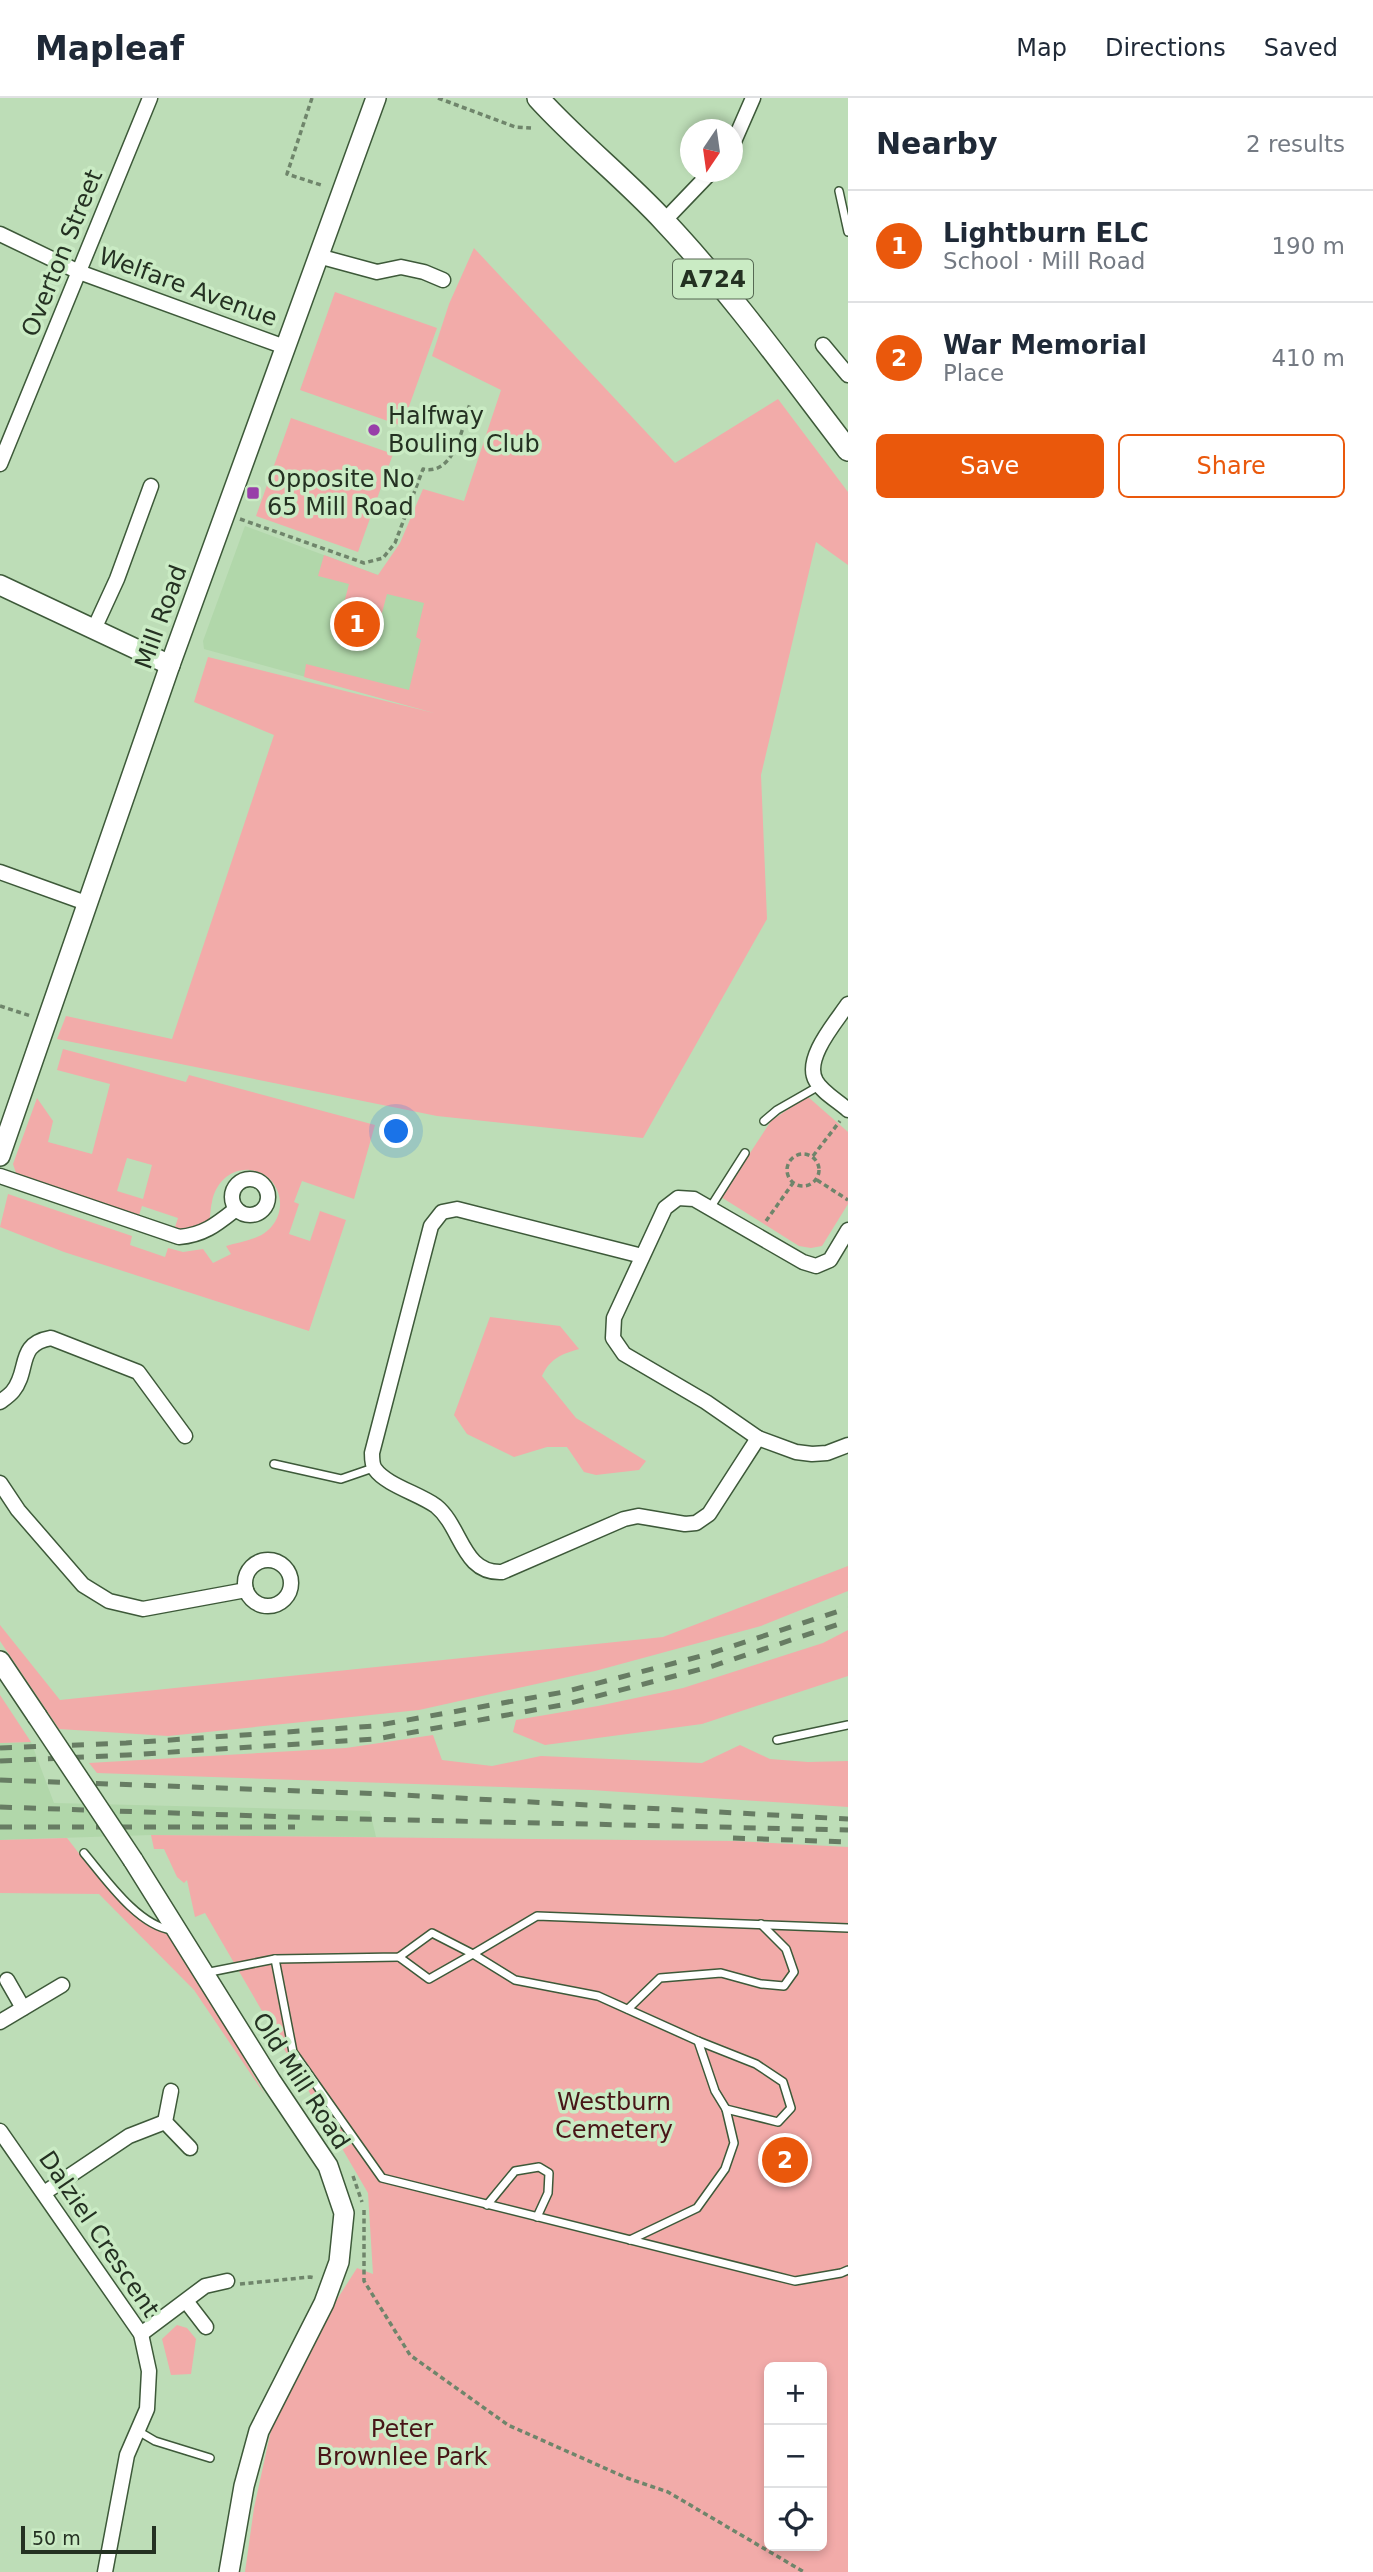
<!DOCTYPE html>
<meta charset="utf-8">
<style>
body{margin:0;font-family:"DejaVu Sans",sans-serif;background:#f6f6f7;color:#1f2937}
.controls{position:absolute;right:21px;bottom:21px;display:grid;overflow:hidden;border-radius:10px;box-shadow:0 4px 10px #0003}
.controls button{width:63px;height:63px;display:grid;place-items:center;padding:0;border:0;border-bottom:2px solid #e0e1e3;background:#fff;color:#1f2937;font:35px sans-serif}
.compass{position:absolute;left:680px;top:21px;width:63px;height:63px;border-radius:50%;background:#fff;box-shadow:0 4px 10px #0003;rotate:193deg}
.scale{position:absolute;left:21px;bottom:18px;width:135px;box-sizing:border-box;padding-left:7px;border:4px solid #243122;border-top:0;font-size:19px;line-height:24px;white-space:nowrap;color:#243122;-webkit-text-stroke:5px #caebc4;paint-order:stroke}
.you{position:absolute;left:397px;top:1034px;width:24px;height:24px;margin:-18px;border:5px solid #fff;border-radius:50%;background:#1a73e8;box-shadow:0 0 0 10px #1a73e833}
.badge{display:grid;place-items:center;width:46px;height:46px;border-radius:50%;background:#ea580c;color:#fff;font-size:23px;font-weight:700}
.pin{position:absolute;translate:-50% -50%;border:4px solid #fff;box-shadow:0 2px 7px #0006}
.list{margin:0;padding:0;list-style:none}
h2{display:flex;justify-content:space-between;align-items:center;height:91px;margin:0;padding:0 28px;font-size:30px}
h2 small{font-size:23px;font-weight:400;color:#747a83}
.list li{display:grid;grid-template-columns:46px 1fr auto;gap:21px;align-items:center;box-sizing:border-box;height:112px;padding:0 28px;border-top:2px solid #e0e1e3}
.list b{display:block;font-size:26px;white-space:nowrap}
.list p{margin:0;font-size:23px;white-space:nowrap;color:#747a83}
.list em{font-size:23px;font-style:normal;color:#747a83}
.actions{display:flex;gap:14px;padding:21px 28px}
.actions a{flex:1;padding:16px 0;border:2px solid #ea580c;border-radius:10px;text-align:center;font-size:24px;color:#ea580c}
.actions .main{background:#ea580c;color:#fff}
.icon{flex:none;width:38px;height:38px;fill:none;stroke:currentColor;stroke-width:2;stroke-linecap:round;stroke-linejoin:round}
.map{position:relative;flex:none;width:848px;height:2474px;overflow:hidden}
header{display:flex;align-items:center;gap:42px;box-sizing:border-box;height:98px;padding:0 35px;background:#fff;border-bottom:2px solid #e0e1e3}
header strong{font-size:33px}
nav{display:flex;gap:38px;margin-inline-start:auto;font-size:24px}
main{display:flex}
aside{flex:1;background:#fff}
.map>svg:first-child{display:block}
.built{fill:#b1d7aa}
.green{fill:#f2aba9;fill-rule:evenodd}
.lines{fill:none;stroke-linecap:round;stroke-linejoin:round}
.lane-casing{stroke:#3d5939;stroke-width:10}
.street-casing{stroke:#3d5939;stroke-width:17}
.secondary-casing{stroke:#3d5939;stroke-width:22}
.primary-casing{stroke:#3d5939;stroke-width:24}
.path{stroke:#6f856b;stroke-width:3.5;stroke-dasharray:5 3.5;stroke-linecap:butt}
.lane{stroke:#fff;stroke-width:7}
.street{stroke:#fff;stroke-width:14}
.secondary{stroke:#fff;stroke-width:19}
.primary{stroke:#fff;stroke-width:21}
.rail{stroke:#677c63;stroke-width:5;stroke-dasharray:12 12;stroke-linecap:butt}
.secondary-bridge-casing{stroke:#3d5939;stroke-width:22;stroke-linecap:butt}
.secondary-bridge{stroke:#fff;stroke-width:19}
.poi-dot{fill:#983ea9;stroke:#caebc4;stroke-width:2.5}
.labels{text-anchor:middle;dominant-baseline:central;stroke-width:7;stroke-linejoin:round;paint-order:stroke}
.shield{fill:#caebc4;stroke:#566953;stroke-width:2}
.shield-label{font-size:23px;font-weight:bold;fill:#243122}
.street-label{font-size:24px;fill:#243122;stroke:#caebc4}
.poi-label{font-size:24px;fill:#243122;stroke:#caebc4;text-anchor:start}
.park-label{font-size:24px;fill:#481517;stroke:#caebc4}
</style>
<header>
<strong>Mapleaf</strong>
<nav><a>Map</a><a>Directions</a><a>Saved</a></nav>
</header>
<main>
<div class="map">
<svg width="848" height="2474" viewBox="0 0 848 2474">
<rect width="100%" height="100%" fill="#bdddb7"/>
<g class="built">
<path d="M245 428 440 500 509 509 495 559 484 628 204 551 203 543Z"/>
<path d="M31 1644 54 1705 370 1713 376 1739 151 1737 0 1742V1645Z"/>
</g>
<g class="green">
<path d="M474 150 675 365 778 301 848 394V467L816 444 761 677 767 821 643 1040 437 1018 57 941 66 918 172 941 274 637 194 604 208 559 434 615 304 579 306 566 409 592 421 542 416 539 424 505 387 496 378 530 340 520 349 486 318 478 324 457 378 477 400 445 423 391 464 403 501 292 432 258 449 206Z"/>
<path d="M335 194 437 230 402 328 300 292Z"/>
<path d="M291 320 393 356 358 454 256 418Z"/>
<path d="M63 951 186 984 189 977 375 1027 354 1101 302 1083 294 1104 299 1106 289 1136 310 1143 320 1113 346 1122 309 1233 64 1154 0 1129 8 1096 132 1138 130 1147 165 1159 168 1150 183 1154 203 1151 213 1165 231 1156 226 1148C239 1144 257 1142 267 1133 291 1113 280 1075 250 1072 230 1070 215 1086 212 1104 210 1111 211 1119 208 1126 205 1130 199 1133 195 1136L174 1132 178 1120 142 1108 138 1120 16 1075 13 1066 37 1000 53 1023 48 1044 92 1056 110 986 57 972ZM127 1060 152 1067 143 1101 117 1093Z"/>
<path d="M807 998 848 1034V1106L822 1148 811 1150 799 1148 721 1099 771 1023Z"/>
<path d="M490 1219 560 1228 579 1251C561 1256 550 1261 542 1278L576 1320 646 1363 639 1372 596 1377 584 1374 567 1349H547L514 1359 467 1336 454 1317Z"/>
<path d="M848 1468V1493L761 1528 595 1573 419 1612 168 1638 59 1631 0 1543V1527L60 1602 663 1539Z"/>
<path d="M848 1532V1578L702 1626 545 1647 513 1634 516 1622 598 1608 683 1590 823 1545Z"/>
<path d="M0 1597 31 1644 0 1645Z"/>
<path d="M433 1637 442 1662 492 1668 541 1658 702 1665 740 1647 770 1661 808 1664 848 1663V1709L591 1692 97 1675 89 1665 346 1650Z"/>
<path d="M151 1737 735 1743 848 1749V2474H245L254 2410 280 2291 357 2170 373 2176 368 2095 205 1815 195 1819 187 1782 184 1785 177 1779 164 1751H154ZM769 2269H822V2448H769Z"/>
<path d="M67 1740C95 1775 128 1825 173 1838L202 1886 265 1997 194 1892 99 1796 0 1795V1742Z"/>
<path d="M177 2227 187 2230 196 2241 191 2276 171 2277 162 2241Z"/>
</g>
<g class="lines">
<g class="lane-casing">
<g id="lane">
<path d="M839 93 848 134"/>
<path d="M764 1023 777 1012 819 988"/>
<path d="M710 1110 745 1055"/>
<path d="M274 1366 341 1381 373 1370"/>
<path d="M777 1642 848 1627"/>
<path d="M84 1755C105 1780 138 1828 172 1832"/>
<path d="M399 1859 429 1881 473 1856 515 1882 598 1898 698 1943 756 1966 783 1984 791 2010 778 2024 726 2011"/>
<path d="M275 1861 399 1859 432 1835 473 1856 537 1818 848 1830"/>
<path d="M205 1875 275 1861 293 1954 382 2080 795 2183 841 2175 848 2172"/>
<path d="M628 1911 660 1880 721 1875 761 1886 784 1888 794 1874 786 1851 761 1826"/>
<path d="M487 2107 515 2073 539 2069 549 2075 548 2095 537 2119"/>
<path d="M630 2142 697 2110 725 2071 734 2045 726 2011 715 1993 698 1943"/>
<path d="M138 2333 155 2343 210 2360"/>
</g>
</g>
<g class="street-casing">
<g id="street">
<path d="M732 48 753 0"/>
<path d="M664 123 711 74"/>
<path d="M0 136 79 174 285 249"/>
<path d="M318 158 377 174 401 169 424 174 443 182"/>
<path d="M823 247 848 277"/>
<path d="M0 366 150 0"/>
<path d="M94 531 117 481 151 388"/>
<path d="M0 774 86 805"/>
<path d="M848 906C836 924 803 961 816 983 822 994 838 1003 848 1012"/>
<path d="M0 1078 179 1139C204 1137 217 1126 236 1111"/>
<circle cx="250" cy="1099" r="18"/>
<path d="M848 1132 830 1162 816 1168 803 1164 694 1101 678 1100 665 1110 614 1220 613 1240 624 1256 706 1304 758 1340 796 1354 812 1356 827 1355 848 1347"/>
<path d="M642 1158 457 1111 442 1114 431 1128 372 1355C372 1360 372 1367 375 1371 386 1387 420 1396 436 1408 462 1429 462 1476 502 1474L624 1421 638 1418 685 1426 696 1425 709 1416 758 1340"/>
<path d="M0 1304C4 1301 10 1297 13 1293 30 1272 16 1246 51 1240L138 1274 185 1338"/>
<path d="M0 1385 18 1412 83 1487 109 1503 143 1511 246 1492"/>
<circle cx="268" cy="1485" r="23"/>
<path d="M7 1882 23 1910"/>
<path d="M0 1924 62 1887"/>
<path d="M171 1993 165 2024 190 2050"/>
<path d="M0 2033 141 2236 149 2273 147 2311 127 2357 105 2474"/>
<path d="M44 2095 129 2038 165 2024"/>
<path d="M186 2203 206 2229"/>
<path d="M141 2236 205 2188 227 2183"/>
</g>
</g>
<g class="secondary-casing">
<g id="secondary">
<path d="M0 487 170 567"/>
<path d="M0 1058 170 567 376 0"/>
<path d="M0 1563 37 1618"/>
<path d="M133 1762 271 1983 328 2068 344 2115 339 2164 324 2205 259 2333 244 2388 229 2474"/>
</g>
</g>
<g class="primary-casing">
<path id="primary" d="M538 0C578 44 624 80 664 123 731 194 789 275 848 352"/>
</g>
<g class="path">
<path d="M312 0 287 76 321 87"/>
<path d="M438 0 515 29 531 30"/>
<path d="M240 421 364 465 383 460 395 445 423 371C455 378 462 329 470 306"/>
<path d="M0 908 31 918"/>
<circle cx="803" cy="1072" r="16"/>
<path d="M813 1058 840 1023"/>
<path d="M817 1082 848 1102"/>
<path d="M766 1123 793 1085"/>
<path d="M353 2078 362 2104"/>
<path d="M364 2112V2183L410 2257 508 2327 627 2380 668 2394 804 2474"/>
<path d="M240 2186 310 2179 315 2180"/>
</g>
<use href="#lane" class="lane"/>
<use href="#street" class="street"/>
<use href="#secondary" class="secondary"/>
<use href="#primary" class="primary"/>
<g class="rail">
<path d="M0 1650 126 1645 374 1628 564 1594 709 1556 848 1510"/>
<path d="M0 1663 127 1657 376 1641 567 1606 713 1568 848 1523"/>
<path d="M0 1682 384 1696 848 1721"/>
<path d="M0 1709 319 1720 848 1732"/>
<path d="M0 1729H295"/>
<path d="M733 1740 848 1744"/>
</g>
<g class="secondary-bridge-casing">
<path id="secondary-bridge" d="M37 1618 133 1762"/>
</g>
<use href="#secondary-bridge" class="secondary-bridge"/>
</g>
<g class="poi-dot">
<circle cx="374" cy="332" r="7"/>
<rect x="246" y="388" width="14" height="14" rx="3.5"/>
</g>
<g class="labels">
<rect class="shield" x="673" y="161.5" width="80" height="39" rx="5"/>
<g class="shield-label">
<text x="713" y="181">A724</text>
</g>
<g class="street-label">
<text transform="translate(62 155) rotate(-68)">Overton Street</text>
<text transform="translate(188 189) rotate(20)">Welfare Avenue</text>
<text transform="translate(161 519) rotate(-70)">Mill Road</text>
<text transform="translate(301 1983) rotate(57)">Old Mill Road</text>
<text transform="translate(99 2136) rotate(56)">Dalziel Crescent</text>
</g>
<g class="poi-label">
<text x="388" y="318">Halfway<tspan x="388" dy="28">Bouling Club</tspan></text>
<text x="267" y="381">Opposite No<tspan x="267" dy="28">65 Mill Road</tspan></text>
</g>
<g class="park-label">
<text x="614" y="2004">Westburn<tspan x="614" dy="28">Cemetery</tspan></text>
<text x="402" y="2331">Peter<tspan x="402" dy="28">Brownlee Park</tspan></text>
</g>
</g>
</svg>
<div class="controls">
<button>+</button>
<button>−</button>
<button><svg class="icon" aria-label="locate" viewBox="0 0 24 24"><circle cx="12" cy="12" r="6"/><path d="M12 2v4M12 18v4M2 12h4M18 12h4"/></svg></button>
</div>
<svg class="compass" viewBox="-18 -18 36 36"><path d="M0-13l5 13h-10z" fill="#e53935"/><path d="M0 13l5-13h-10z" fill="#747a83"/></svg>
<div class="scale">50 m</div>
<div class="you"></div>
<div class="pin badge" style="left:357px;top:526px">1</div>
<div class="pin badge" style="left:785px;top:2062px">2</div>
</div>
<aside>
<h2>Nearby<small>2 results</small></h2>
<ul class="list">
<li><span class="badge">1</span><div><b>Lightburn ELC</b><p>School · Mill Road</p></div><em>190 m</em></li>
<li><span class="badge">2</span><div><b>War Memorial</b><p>Place</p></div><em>410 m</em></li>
</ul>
<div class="actions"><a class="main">Save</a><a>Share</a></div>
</aside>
</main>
